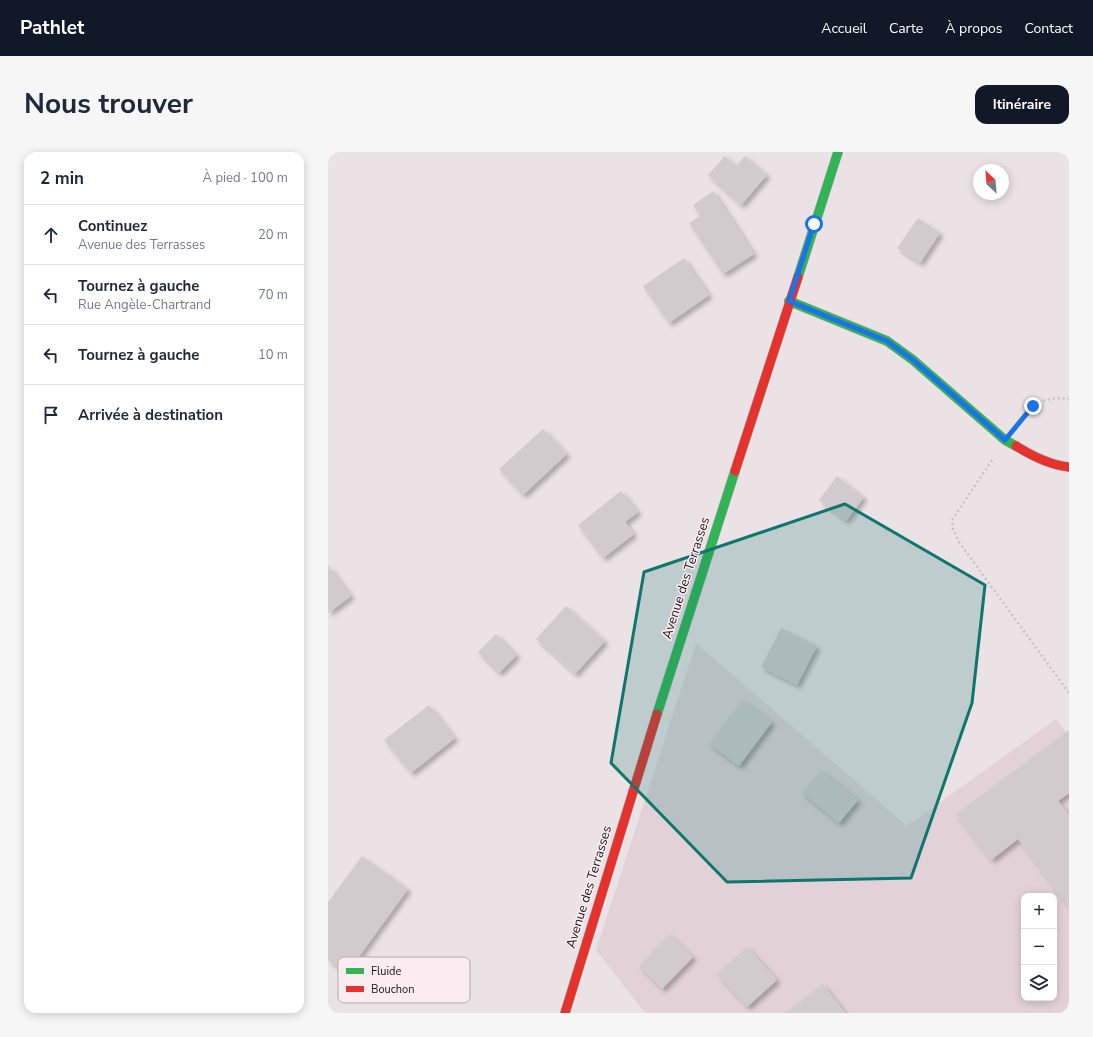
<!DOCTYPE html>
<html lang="fr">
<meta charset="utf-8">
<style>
body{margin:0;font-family:"Nunito Sans",sans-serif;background:#f6f6f7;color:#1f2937}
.controls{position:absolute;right:12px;bottom:12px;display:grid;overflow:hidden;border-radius:8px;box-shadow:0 2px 10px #0003}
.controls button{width:36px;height:36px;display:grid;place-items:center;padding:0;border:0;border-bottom:1px solid #e0e1e3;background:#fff;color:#1f2937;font:20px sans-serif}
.compass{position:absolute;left:645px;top:12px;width:36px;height:36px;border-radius:50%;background:#fff;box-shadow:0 2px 10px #0003;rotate:334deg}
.stop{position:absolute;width:12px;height:12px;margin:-9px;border:3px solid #1a73e8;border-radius:50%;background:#fff}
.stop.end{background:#1a73e8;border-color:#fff;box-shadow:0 1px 4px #0008}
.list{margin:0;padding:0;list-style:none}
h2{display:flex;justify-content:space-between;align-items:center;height:52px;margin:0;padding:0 16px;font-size:17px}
h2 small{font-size:13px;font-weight:400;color:#747a83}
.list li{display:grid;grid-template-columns:26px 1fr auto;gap:12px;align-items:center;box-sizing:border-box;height:60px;padding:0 16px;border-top:1px solid #e0e1e3}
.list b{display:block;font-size:15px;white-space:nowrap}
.list p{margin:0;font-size:13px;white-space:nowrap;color:#747a83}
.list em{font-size:13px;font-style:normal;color:#747a83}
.icon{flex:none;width:22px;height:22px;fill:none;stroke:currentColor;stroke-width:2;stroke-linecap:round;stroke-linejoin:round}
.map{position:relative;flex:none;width:741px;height:861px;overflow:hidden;border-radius:12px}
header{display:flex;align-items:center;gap:24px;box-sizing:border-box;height:56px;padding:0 20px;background:#111827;color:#fff}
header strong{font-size:19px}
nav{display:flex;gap:22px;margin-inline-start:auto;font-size:14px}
.intro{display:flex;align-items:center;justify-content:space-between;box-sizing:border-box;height:96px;padding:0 24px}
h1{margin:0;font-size:28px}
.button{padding:10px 18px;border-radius:12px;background:#111827;color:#fff;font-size:14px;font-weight:700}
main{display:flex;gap:24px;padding:0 24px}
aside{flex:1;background:#fff;border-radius:12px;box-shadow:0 2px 10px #0003}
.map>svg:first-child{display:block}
.built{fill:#e2d2d8;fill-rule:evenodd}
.building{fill:#d2cbce;filter:url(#shadow)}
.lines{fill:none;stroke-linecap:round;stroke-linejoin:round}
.fast-casing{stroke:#a7a1a4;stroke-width:10}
.jam-casing{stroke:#a7a1a4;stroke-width:10}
.path{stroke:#c5c3c3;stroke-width:2.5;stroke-dasharray:2 3;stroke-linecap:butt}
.fast{stroke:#30b455;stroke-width:9}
.jam{stroke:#e5322d;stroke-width:9}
.route{stroke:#1a73e8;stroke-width:5}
.marked{fill:#0f766e;fill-opacity:0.2;stroke:#0f766e;stroke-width:3;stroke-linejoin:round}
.labels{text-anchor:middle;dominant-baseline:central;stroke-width:3;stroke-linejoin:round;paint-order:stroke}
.street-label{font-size:13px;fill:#191415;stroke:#fbecf1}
.key{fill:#fbecf1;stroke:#b7abaf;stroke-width:1}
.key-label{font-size:11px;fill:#191415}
</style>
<header>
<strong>Pathlet</strong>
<nav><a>Accueil</a><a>Carte</a><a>À propos</a><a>Contact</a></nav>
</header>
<div class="intro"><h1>Nous trouver</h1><a class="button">Itinéraire</a></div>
<main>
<aside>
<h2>2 min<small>À pied · 100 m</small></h2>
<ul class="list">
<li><svg class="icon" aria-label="ahead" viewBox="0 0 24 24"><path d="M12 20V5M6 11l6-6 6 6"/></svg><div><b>Continuez</b><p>Avenue des Terrasses</p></div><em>20 m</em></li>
<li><svg class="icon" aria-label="left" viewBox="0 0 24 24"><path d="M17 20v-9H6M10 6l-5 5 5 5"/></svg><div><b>Tournez à gauche</b><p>Rue Angèle-Chartrand</p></div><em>70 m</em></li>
<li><svg class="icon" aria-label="left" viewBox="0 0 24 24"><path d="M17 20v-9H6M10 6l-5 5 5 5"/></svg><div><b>Tournez à gauche</b></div><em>10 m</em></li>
<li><svg class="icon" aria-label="arrive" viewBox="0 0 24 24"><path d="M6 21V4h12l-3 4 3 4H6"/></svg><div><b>Arrivée à destination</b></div></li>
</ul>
</aside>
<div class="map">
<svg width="741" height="861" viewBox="0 0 741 861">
<defs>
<filter id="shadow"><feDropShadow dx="3.5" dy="3.5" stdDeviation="2" flood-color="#0004"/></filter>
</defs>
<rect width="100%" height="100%" fill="#eae2e5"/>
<path class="built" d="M368 491 579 674 728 567 741 584V861H317L268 798ZM696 744H726V846H696Z"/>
<g class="building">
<path d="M397 4 408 14 417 4 439 23 413 53 380 23Z"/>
<path d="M385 39 426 102 395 122 361 71 372 64 365 53Z"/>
<path d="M590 66 612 81 592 111 569 96Z"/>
<path d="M356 106 381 143 341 171 315 134Z"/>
<path d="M215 277 239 302 195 343 171 317Z"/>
<path d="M509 324 536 345 518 369 491 348Z"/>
<path d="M293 339 310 360 297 370 306 382 275 406 250 373Z"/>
<path d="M0 413 23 444 0 461Z"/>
<path d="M238 454 277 489 247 522 208 487Z"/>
<path d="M453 476 489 494 469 533 433 515Z"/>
<path d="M168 482 189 503 171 521 150 500Z"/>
<path d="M414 548 444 570 411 614 381 592Z"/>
<path d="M101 553 127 586 83 621 56 588Z"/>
<path d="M741 578V641L730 649 741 663V756L690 687 663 708 628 662Z"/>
<path d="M493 618 530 648 511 671 474 641Z"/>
<path d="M34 704 80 737 19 821 0 808V750Z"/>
<path d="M341 782 365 805 334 837 311 814Z"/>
<path d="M419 795 449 828 419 855 389 822Z"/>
<path d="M495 832 517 861H457Z"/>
</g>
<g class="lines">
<g class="fast-casing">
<g id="fast">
<path d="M470 125 510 0"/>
<path d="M461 149 559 189 585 208 677 288 688 294"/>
<path d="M329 562 407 319"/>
</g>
</g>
<g class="jam-casing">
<g id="jam">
<path d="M688 294C704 304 721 313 741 315"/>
<path d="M407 319 470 125"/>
<path d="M237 861 329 562"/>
</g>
</g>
<g class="path">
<path d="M693 269C708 251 716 244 741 247"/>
<path d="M664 308 624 368 625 377 631 390 741 541"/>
</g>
<use href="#fast" class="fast"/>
<use href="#jam" class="jam"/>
</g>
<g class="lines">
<path class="route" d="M486 72 461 149 559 189 585 208 677 288 705 254"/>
</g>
<path class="marked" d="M517 352 657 433 644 551 583 726 399 730 283 611 316 420Z"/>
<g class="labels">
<g class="street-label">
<text transform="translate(358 426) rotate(-72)">Avenue des Terrasses</text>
<text transform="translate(261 735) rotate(-73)">Avenue des Terrasses</text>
</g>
</g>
<rect x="10" y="805" width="132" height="46" rx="6" class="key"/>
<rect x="18" y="816" width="18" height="6" fill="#30b455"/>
<rect x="18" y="834" width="18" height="6" fill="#e5322d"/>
<g class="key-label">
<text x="43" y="823">Fluide</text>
<text x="43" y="841">Bouchon</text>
</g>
</svg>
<div class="controls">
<button>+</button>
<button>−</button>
<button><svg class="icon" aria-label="layers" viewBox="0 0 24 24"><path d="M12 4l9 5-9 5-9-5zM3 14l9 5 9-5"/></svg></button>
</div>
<svg class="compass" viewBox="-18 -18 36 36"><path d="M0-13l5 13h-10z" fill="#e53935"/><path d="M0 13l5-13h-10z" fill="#747a83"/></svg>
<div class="stop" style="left:486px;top:72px"></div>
<div class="stop end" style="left:705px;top:254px"></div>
</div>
</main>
